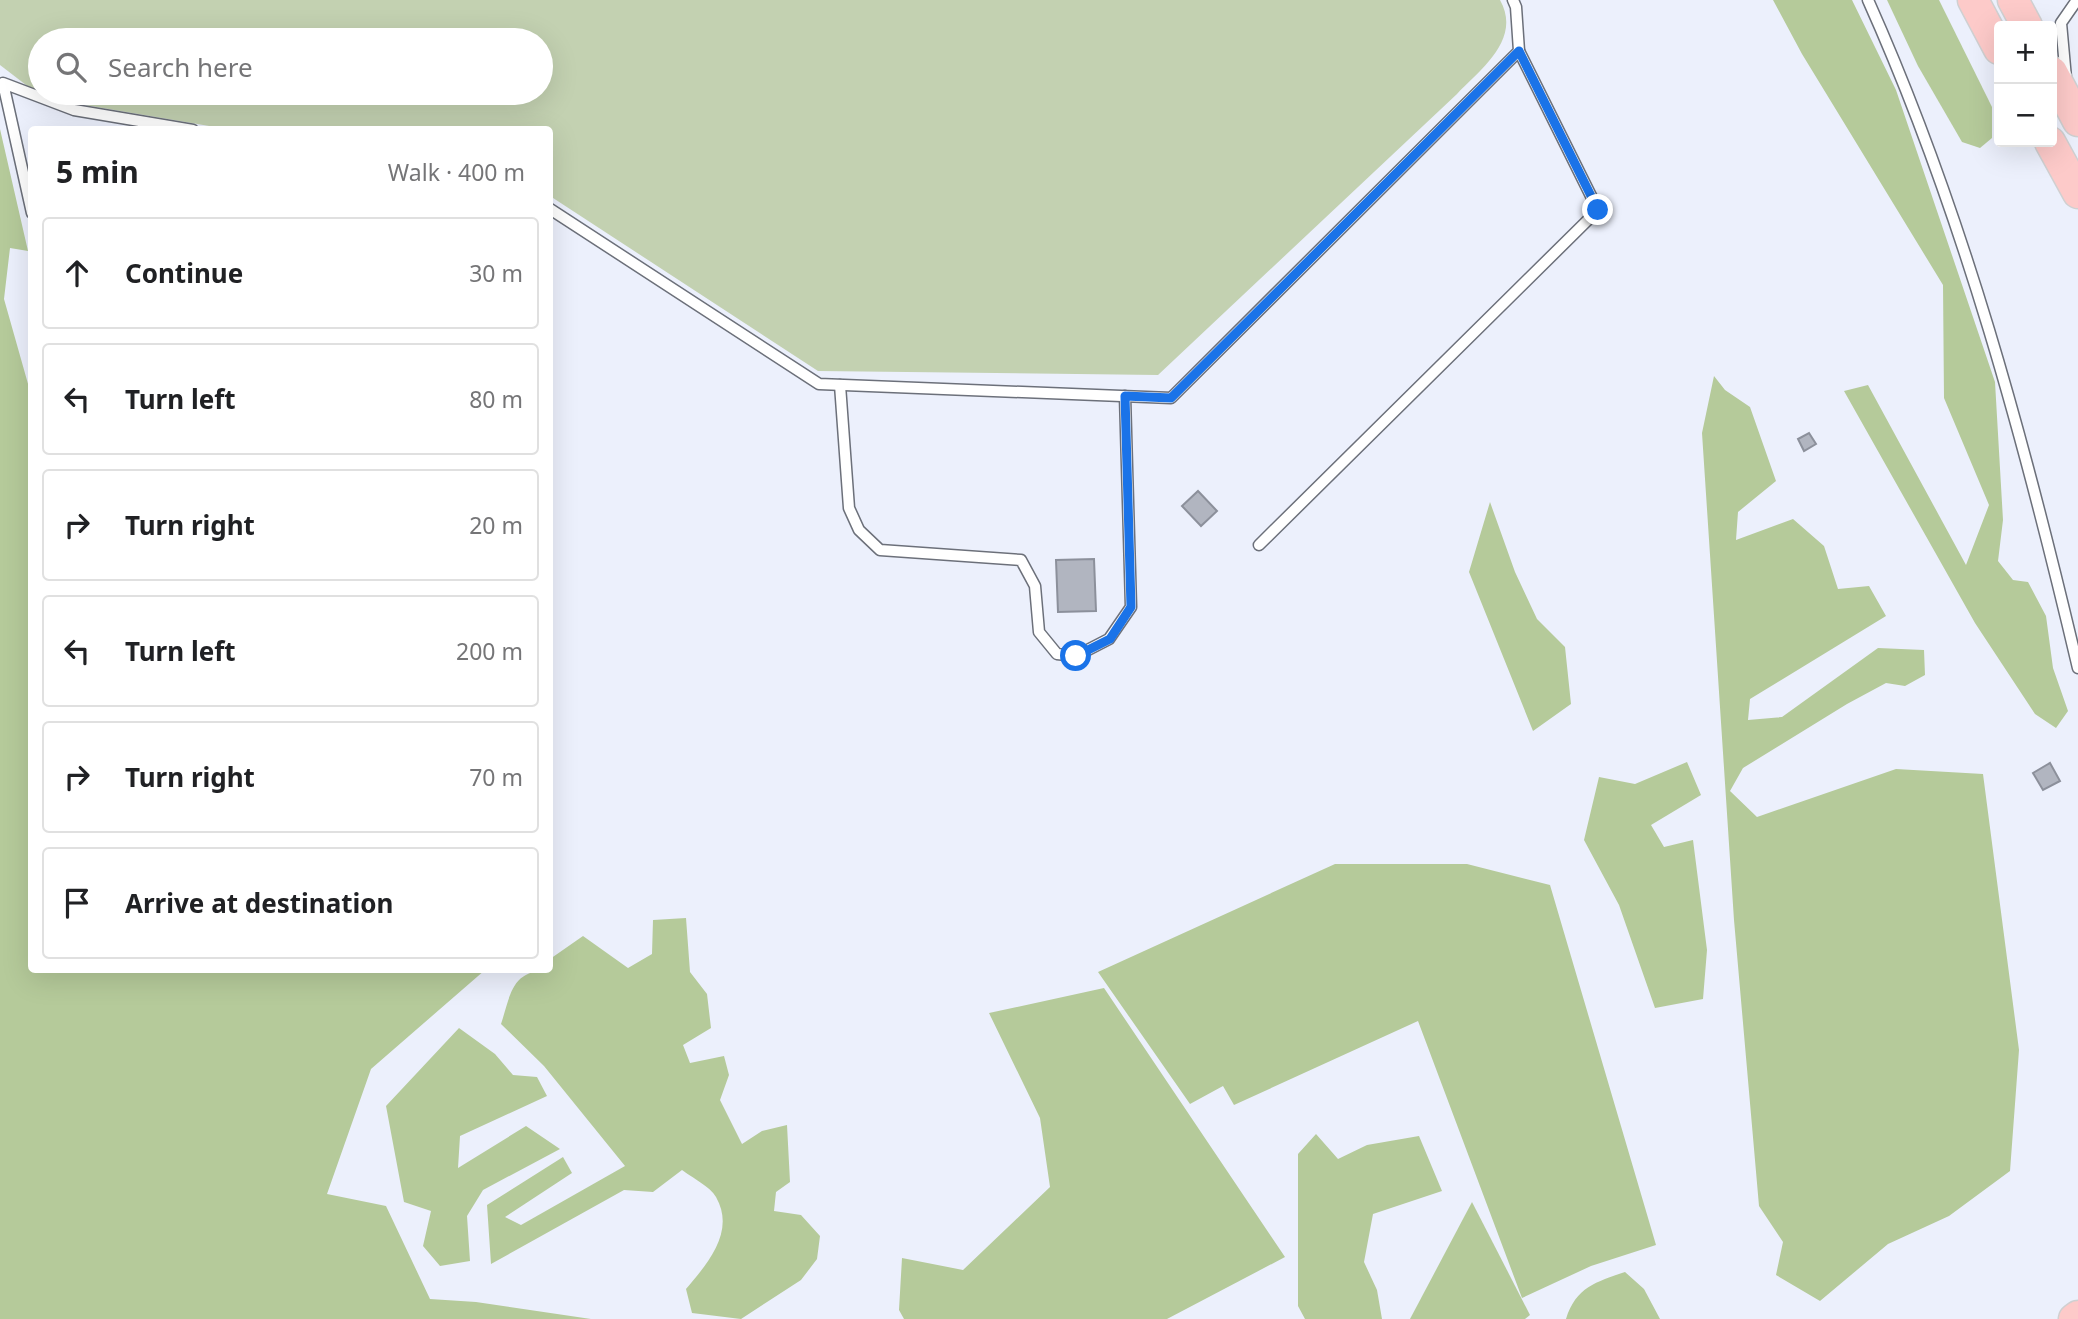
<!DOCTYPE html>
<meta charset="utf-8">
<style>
body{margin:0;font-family:"Noto Sans",sans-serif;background:#f2f2f2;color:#202124}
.controls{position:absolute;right:21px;top:21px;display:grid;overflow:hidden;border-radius:7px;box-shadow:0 7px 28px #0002}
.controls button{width:63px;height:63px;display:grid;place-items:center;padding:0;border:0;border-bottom:2px solid #e0e0e0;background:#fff;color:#202124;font:35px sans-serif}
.stop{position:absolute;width:21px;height:21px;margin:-16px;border:5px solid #1a73e8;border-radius:50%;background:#fff}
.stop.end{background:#1a73e8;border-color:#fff;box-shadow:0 2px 7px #0008}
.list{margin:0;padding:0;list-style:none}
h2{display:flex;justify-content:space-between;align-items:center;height:91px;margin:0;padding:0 28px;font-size:30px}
h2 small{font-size:23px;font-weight:400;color:#757577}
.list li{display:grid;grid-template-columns:46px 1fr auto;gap:21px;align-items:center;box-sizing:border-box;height:112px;margin:0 14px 14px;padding:0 14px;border:2px solid #e0e0e0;border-radius:7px}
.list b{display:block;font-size:26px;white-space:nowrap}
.list em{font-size:23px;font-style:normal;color:#757577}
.icon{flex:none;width:38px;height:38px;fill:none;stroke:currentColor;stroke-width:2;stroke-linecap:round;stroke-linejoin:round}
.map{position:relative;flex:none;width:2078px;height:1319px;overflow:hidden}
.search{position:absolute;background:#fff;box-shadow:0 7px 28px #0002;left:28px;top:28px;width:525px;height:77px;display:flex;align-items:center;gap:18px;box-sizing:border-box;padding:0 24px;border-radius:38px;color:#757577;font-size:26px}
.panel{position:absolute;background:#fff;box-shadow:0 7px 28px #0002;left:28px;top:126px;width:525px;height:847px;border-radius:7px}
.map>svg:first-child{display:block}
.green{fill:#c3d1b1;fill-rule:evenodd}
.forest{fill:#b5ca9a}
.building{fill:#b1b5c0;stroke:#8c909b;stroke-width:2}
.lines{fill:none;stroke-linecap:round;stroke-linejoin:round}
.lane-casing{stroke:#6c707a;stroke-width:13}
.primary-casing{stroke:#d0d0d1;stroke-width:33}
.lane{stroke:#fff;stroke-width:10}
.primary{stroke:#fdcac9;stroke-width:30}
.route{stroke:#1a73e8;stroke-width:9}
</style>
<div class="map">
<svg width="2078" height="1319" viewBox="0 0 2078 1319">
<rect width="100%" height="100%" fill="#ecf0fc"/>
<path class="green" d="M0 0H1500C1522 39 1481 69 1457 94L1158 375 818 371 550 196V130L227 129 43 98 0 65ZM40 40H541V93H40Z"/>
<g class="forest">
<path d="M1773 0H1852L1896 90 1995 382 2003 520 1998 561 2013 580 2028 582 2046 616 2053 668 2068 711 2056 728 2035 714 1975 623 1844 391 1868 385 1966 565 1989 505 1944 398 1943 285 1802 54Z"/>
<path d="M1887 0H1939L1992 107V138L1980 148 1962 142 1918 66Z"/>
<path d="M0 129 28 251 10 248 4 299 32 398V970H485L371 1069 327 1194 386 1206 430 1299 476 1302 591 1319H0Z"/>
<path d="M1714 376 1725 390 1750 407 1776 481 1738 512 1736 540 1793 519 1824 546 1838 589 1869 586 1886 616 1750 699 1748 720 1782 717 1878 648 1924 650 1925 675 1905 686 1886 683 1847 704 1743 768 1730 791 1757 817 1896 769 1983 774 2019 1050 2010 1171 1949 1216 1888 1244 1820 1301 1776 1275 1783 1242 1759 1206 1734 920 1702 433Z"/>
<path d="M1490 502 1515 572 1537 619 1565 647 1571 704 1533 731 1469 572Z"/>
<path d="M1687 762 1701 795 1651 825 1664 847 1693 840 1707 950 1703 999 1655 1008 1619 905 1584 840 1599 777 1635 784Z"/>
<path d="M1335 864H1467L1550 885 1656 1245 1591 1266 1522 1298 1418 1021 1234 1105 1223 1086 1190 1104 1098 972Z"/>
<path d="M686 918 690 972 707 994 711 1028 683 1045 690 1063 724 1056 729 1075 720 1100 742 1144 762 1131 787 1125 790 1182 776 1192 774 1211 801 1215 820 1236 817 1259 801 1280 741 1319 692 1313 686 1289C707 1264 736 1232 716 1197 711 1187 691 1177 682 1170L653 1192 624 1190 491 1264 487 1205 563 1157 572 1173 505 1217 521 1225 625 1166 544 1066 501 1024C511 994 511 970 550 970V959L583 936 628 968 652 954 653 920Z"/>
<path d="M1104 988 1285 1257 1167 1319H904L899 1310 902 1258 963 1270 1050 1187 1040 1118 989 1013Z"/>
<path d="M459 1028 495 1054 513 1075 537 1077 547 1096 460 1136 458 1168 526 1126 560 1149 483 1190 467 1216 470 1261 440 1266 423 1246 431 1211 404 1202 386 1106Z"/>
<path d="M1316 1134 1338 1159 1367 1145 1419 1136 1442 1191 1373 1214 1364 1262 1377 1290 1382 1319H1305L1298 1306V1154Z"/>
<path d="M1472 1202 1530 1315 1525 1319H1410Z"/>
<path d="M1625 1272 1644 1289 1660 1319H1566C1576 1287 1596 1282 1625 1272Z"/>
</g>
<g class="building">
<path d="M1809 433 1816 444 1804 451 1798 439Z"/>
<path d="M1198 491 1217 511 1201 526 1182 506Z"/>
<path d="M1094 559 1096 611 1058 612 1056 560Z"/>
<path d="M2050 763 2060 781 2043 790 2033 773Z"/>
</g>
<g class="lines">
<g class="lane-casing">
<g id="lane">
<path d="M1868 0C1963 212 2025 443 2078 668"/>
<path d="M2066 78 2061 23 2077 0"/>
<path d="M550 209 819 384 1171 398 1519 51 1516 7 1513 0"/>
<path d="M32 213 3 83 74 110 193 130"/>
<path d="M840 385 849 508 859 530 880 550 1021 560 1035 586 1039 632 1057 654 1076 656 1109 639 1131 607 1125 396"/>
<path d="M1259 545 1598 210 1519 51"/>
</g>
</g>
<g class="primary-casing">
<g id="primary">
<path d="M1973 0 1999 49"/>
<path d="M2013 0 2027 26"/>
<path d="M2052 72 2078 121"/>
<path d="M2050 142 2078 193"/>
<path d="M2074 1319 2078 1316"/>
</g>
</g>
<use href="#lane" class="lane"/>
<use href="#primary" class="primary"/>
</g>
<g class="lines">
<path class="route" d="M1076 656 1110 639 1131 607 1125 396 1171 398 1519 51 1598 210"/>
</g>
</svg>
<div class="controls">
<button>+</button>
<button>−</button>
</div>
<div class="stop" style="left:1076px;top:656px"></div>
<div class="stop end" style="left:1598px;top:210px"></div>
<div class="search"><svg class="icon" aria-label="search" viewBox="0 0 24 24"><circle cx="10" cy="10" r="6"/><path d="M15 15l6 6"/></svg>Search here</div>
<section class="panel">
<h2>5 min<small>Walk · 400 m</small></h2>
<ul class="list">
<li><svg class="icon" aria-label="ahead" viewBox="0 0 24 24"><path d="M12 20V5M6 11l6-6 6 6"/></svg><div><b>Continue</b></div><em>30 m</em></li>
<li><svg class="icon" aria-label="left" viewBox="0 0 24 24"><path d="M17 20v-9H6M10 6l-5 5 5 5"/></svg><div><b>Turn left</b></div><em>80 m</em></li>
<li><svg class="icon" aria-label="right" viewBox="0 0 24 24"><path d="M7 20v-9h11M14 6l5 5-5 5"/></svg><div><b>Turn right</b></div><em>20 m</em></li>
<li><svg class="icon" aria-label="left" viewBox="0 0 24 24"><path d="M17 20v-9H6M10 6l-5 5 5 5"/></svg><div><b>Turn left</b></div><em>200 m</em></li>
<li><svg class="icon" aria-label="right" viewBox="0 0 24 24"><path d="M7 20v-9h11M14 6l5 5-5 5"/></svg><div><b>Turn right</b></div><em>70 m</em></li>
<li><svg class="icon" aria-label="arrive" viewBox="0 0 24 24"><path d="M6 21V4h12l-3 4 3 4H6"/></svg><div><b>Arrive at destination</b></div></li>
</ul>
</section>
</div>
